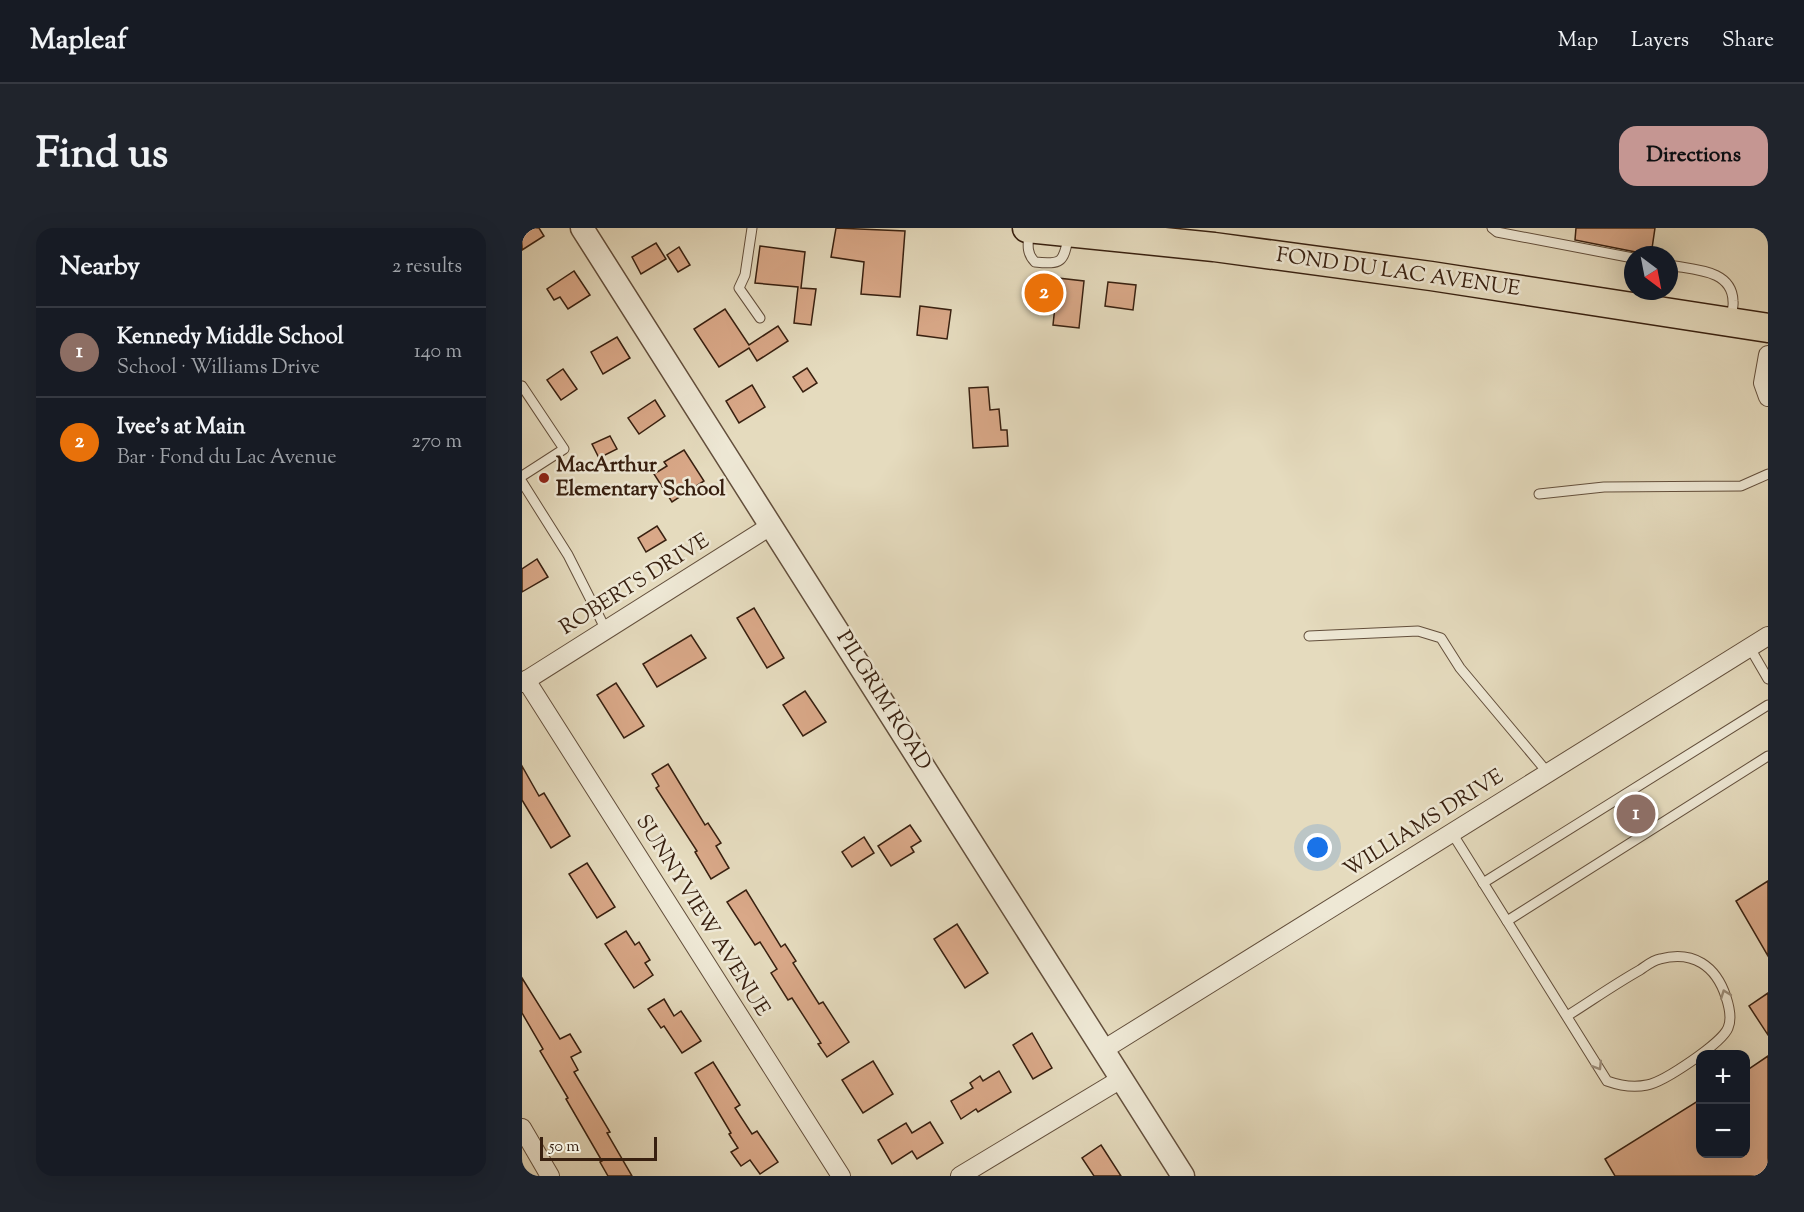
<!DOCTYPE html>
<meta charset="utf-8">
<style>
body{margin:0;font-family:"Sorts Mill Goudy",serif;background:#20242c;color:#f1f3f6}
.controls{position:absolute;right:18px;bottom:18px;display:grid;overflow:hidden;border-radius:12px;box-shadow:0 6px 24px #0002}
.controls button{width:54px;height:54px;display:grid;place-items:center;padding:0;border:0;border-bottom:2px solid #363941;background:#171b24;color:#f1f3f6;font:30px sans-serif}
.compass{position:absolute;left:1102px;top:18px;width:54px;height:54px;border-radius:50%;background:#171b24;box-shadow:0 6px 24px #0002;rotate:148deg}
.scale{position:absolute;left:18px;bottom:15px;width:117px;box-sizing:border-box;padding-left:6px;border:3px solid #382010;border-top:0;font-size:16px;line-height:21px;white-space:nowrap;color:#382010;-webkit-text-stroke:4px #eee8d5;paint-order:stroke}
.you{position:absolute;left:796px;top:620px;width:21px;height:21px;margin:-15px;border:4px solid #fff;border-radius:50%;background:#1a73e8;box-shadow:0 0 0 9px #1a73e833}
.badge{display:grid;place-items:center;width:39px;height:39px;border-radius:50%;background:#c59692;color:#fff;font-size:20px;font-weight:700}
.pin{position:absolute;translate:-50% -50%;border:3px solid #fff;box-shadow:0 2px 6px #0006}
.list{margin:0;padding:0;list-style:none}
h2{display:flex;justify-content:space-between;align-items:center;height:78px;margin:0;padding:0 24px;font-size:26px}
h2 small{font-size:20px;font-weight:400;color:#9ea1a6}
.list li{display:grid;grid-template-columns:39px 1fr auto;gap:18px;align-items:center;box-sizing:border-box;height:90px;padding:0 24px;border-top:2px solid #363941}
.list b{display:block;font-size:22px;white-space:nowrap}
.list p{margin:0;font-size:20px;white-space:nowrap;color:#9ea1a6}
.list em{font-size:20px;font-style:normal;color:#9ea1a6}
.map{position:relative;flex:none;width:1246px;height:948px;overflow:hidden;border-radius:18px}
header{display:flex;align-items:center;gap:36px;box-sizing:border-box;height:84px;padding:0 30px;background:#171b24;border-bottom:2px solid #363941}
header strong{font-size:28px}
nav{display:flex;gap:33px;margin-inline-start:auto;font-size:21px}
.intro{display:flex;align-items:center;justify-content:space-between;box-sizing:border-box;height:144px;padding:0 36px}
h1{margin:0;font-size:42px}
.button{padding:15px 27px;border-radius:18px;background:#c59692;color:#111;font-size:21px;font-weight:700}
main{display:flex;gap:36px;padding:0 36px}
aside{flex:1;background:#171b24;border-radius:18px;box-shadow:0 6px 24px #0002}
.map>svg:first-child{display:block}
.building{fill:#d9a888;stroke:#382010;stroke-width:1.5}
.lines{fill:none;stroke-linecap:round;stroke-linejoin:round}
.service-casing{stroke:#634f3c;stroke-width:11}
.minor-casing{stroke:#634f3c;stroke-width:20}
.tertiary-casing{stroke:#634f3c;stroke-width:25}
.primary-casing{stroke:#382010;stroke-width:31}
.service{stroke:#eee8d5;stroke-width:9}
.minor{stroke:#eee8d5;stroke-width:18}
.tertiary{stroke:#eee8d5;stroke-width:22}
.primary{stroke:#e5dbbe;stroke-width:28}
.oneway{stroke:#9c8e7c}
.poi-dot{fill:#8f2418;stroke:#eee8d5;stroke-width:2}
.labels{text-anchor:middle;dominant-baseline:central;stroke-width:5;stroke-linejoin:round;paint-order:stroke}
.street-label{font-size:21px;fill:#382010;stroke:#eee8d5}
.poi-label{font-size:21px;font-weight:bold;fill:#382010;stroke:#eee8d5;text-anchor:start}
</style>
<header>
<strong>Mapleaf</strong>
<nav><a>Map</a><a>Layers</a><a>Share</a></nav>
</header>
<div class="intro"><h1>Find us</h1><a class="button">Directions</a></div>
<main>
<aside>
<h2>Nearby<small>2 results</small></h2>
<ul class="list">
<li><span class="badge" style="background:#8d6e63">1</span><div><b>Kennedy Middle School</b><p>School · Williams Drive</p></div><em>140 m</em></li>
<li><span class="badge" style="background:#e8710a">2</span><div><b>Ivee's at Main</b><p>Bar · Fond du Lac Avenue</p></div><em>270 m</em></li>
</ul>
</aside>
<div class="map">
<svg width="1246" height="948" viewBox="0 0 1246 948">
<rect width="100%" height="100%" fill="#e5dbbe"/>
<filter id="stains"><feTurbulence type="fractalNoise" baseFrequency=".00333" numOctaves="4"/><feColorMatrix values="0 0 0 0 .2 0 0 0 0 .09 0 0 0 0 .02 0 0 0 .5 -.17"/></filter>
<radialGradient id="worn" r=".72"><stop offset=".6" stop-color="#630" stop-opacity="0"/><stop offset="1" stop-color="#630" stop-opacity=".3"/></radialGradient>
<g class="building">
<path d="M0 0H17L22 8 0 22Z"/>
<path d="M314 0 383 3 378 69 339 66 342 34 309 29Z"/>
<path d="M1054 0H1133L1129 27 1053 12Z"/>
<path d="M134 15 144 31 119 46 110 29Z"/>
<path d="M238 18 283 24 279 60 294 61 289 97 272 95 276 59 233 55Z"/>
<path d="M157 19 168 37 156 44 145 27Z"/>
<path d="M52 43 68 67 46 81 38 69 32 72 25 61Z"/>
<path d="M536 50 562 53 557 100 531 97Z"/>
<path d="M586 54 614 57 611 82 583 78Z"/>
<path d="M398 78 429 82 425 111 395 107Z"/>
<path d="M203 81 227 117 256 98 266 113 235 133 227 120 197 139 172 101Z"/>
<path d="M95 109 108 130 81 146 69 124Z"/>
<path d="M285 140 295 155 281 164 271 149Z"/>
<path d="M41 141 55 161 39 172 25 152Z"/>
<path d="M230 157 243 179 217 195 204 173Z"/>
<path d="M466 159 468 182 477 181 479 202H485L486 218 451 220 447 160Z"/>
<path d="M133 172 143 188 117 206 106 190Z"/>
<path d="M88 208 95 221 77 230 70 216Z"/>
<path d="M162 222 182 253 150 274 132 246 145 238 142 234Z"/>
<path d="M135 298 144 312 124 324 116 310Z"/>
<path d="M15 331 26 349 0 364V341Z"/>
<path d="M232 380 262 430 245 440 215 390Z"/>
<path d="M169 407 184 430 135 459 121 436Z"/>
<path d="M94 455 122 498 102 510 75 467Z"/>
<path d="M283 463 304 494 281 508 261 477Z"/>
<path d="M146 536 183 597 186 595 199 615 194 618 207 640 189 651 173 624 175 623 134 560 137 558 130 546Z"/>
<path d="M0 538 17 568 22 565 48 608 29 620 0 572Z"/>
<path d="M388 597 399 613 389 619 392 624 369 638 356 618Z"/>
<path d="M342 609 352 625 330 639 320 624Z"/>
<path d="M65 635 93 679 75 690 47 646Z"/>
<path d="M1246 653V728L1214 673Z"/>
<path d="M224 662 259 719 263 716 274 733 271 735 297 776 301 774 327 814 305 829 296 816 299 815 270 770 266 772 249 745 255 741 238 714 233 717 205 674Z"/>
<path d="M435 696 466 745 443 760 412 711Z"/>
<path d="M104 703 113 717 117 714 128 732 123 735 131 747 112 760 83 716Z"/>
<path d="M0 750 38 811 48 806 59 824 49 829 56 842 52 844 88 904 85 905 110 948H86L78 934 80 933 44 871 46 870 18 823 21 821 0 785Z"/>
<path d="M1246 765V807L1227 778Z"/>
<path d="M142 771 152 788 159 783 179 813 160 825 142 798 139 800 126 781Z"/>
<path d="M510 805 530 840 511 851 491 817Z"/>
<path d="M1246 828V948H1093L1083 931 1179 871V926H1224V843Z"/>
<path d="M351 833 371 866 341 885 320 852Z"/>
<path d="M191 834 218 877 213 880 230 906 235 903 256 934 238 946 228 932 219 938 209 924 216 920 207 906 209 905 173 845Z"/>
<path d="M477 843 489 864 456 884 454 881 439 891 429 873 451 860 448 855 458 848 461 853Z"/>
<path d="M408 894 421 915 395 931 390 923 370 936 356 912 384 895 390 905Z"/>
<path d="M579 917 599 948H572L560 930Z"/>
</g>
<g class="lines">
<g class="service-casing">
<g id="service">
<path d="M230 0 223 47 217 60 238 90"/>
<path d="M970 0 975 4 1111 30"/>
<path d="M507 3C506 16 504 25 513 34 542 37 541 33 547 7"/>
<path d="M1147 37C1171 42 1210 41 1211 73 1212 79 1209 86 1208 92"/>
<path d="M0 158 42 221 0 248"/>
<path d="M0 254 46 327 84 402"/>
<path d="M1017 266 1082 259 1219 258 1246 246"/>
<path d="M787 408 896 403 919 410 938 440 1026 545"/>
<path d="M1228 420 1246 451"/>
<path d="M930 605 1085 853C1099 858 1111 860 1125 857 1142 854 1200 815 1206 800 1210 791 1207 778 1204 769 1194 738 1171 722 1138 731 1131 732 1124 738 1118 742 1093 756 1069 773 1045 788"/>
<path d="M961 655 1246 477"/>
<path d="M985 693 1246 528"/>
</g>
</g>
<g class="minor-casing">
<g id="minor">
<path d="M1246 127 1241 155 1246 169"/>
<path d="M4 452 319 948"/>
<path d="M0 455 250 297"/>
<path d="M581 822 1246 408"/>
<path d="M0 900 28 948"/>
<path d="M438 948 599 851"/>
</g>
</g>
<g class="tertiary-casing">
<path id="tertiary" d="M60 0 661 948"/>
</g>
<g class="primary-casing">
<path id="primary" d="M505 0 692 19 909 48 1246 100"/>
</g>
<use href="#service" class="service"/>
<use href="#minor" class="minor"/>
<use href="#tertiary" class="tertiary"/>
<use href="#primary" class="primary"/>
</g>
<defs><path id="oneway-chevron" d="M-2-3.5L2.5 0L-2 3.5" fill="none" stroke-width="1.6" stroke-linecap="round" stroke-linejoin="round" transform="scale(1.5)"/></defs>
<g class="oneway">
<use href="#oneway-chevron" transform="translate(1203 766) rotate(-110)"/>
<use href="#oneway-chevron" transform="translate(1076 838) rotate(58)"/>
</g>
<circle class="poi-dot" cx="22" cy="250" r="6"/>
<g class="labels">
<g class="street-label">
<text transform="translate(876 45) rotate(8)">FOND DU LAC AVENUE</text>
<text transform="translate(113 357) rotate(-32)">ROBERTS DRIVE</text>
<text transform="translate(361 473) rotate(58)">PILGRIM ROAD</text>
<text transform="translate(902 596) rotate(-32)">WILLIAMS DRIVE</text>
<text transform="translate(180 688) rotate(58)">SUNNYVIEW AVENUE</text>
</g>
<g class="poi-label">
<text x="34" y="238">MacArthur<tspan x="34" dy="24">Elementary School</tspan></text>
</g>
</g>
<rect width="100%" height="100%" filter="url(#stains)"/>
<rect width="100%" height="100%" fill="url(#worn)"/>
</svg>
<div class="controls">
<button>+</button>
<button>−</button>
</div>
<svg class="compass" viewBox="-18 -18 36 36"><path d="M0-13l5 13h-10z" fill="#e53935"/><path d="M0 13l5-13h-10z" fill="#9ea1a6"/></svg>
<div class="scale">50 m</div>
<div class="you"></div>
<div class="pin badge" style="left:1114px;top:586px;background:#8d6e63">1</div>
<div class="pin badge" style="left:522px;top:65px;background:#e8710a">2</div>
</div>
</main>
